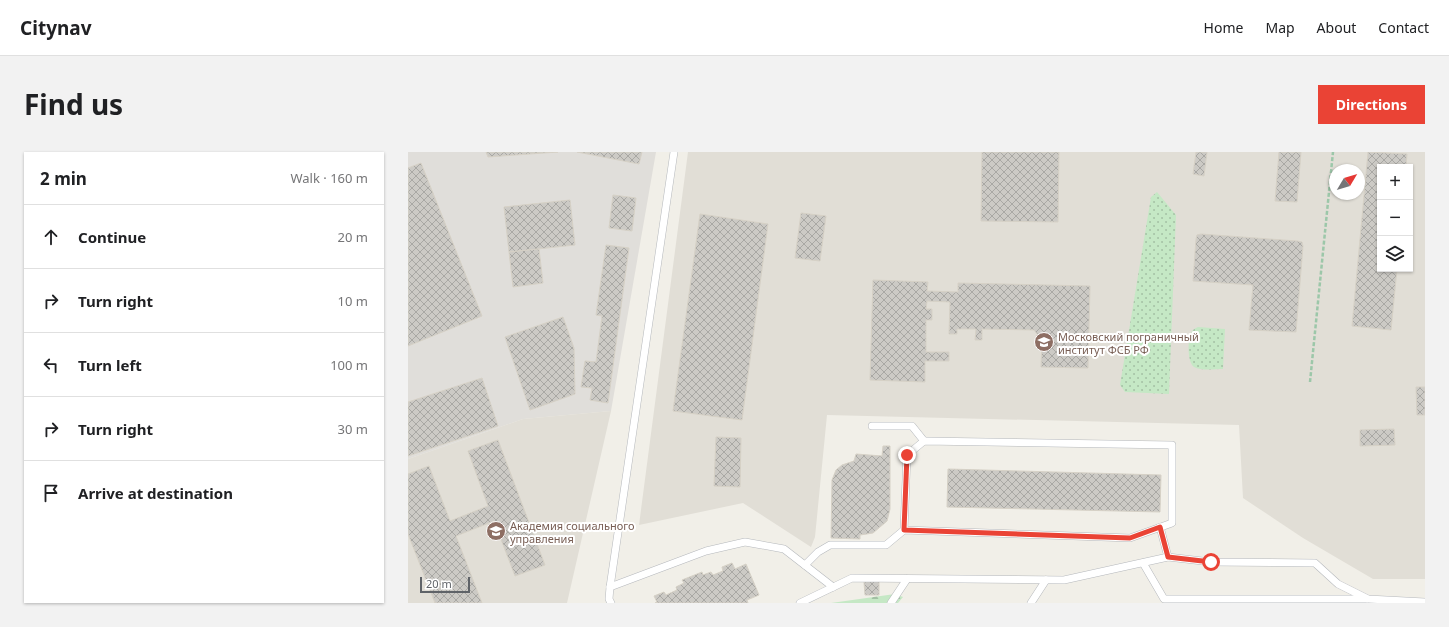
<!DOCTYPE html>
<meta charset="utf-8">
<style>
body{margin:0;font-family:"Noto Sans",sans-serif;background:#f2f2f2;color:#202124}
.controls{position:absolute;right:12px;top:12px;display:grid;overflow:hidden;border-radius:0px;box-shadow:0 1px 3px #0004}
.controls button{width:36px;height:36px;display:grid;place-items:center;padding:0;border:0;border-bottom:1px solid #e0e0e0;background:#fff;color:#202124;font:20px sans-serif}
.compass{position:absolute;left:921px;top:12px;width:36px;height:36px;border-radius:50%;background:#fff;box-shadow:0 1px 3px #0004;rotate:52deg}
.scale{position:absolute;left:12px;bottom:10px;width:50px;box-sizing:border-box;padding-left:4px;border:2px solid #5f6368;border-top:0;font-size:11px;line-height:14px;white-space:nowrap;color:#5f6368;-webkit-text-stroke:3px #fff;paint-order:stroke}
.stop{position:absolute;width:12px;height:12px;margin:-9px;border:3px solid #ea4335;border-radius:50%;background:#fff}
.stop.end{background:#ea4335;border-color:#fff;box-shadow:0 1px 4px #0008}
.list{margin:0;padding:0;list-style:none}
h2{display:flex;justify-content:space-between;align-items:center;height:52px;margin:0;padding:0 16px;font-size:17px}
h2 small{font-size:13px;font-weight:400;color:#757577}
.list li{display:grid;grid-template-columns:26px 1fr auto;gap:12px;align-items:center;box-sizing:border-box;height:64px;padding:0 16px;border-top:1px solid #e0e0e0}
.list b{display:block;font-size:15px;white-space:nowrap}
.list em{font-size:13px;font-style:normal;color:#757577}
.icon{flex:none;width:22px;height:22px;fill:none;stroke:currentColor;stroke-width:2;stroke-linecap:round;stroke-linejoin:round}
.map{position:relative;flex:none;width:1017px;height:451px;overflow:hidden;border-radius:0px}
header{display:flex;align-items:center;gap:24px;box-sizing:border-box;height:56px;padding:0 20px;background:#fff;border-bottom:1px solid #e0e0e0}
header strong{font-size:19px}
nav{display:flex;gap:22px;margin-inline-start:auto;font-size:14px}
.intro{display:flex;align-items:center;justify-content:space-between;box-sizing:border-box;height:96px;padding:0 24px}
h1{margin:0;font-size:28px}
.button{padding:10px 18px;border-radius:0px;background:#ea4335;color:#fff;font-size:14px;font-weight:700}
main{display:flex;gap:24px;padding:0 24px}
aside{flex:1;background:#fff;border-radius:0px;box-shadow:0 1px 3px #0004}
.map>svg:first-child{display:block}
.industrial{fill:#e0deda}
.education{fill:#e1ded6;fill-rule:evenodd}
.green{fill:url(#green-dots)}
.forest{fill:url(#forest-firs)}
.building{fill:url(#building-cross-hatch);stroke:#d6d1c6}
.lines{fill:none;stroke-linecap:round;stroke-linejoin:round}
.lane-casing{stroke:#b5b8bc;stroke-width:8}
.path{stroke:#9cc7a9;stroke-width:2.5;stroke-dasharray:4 2;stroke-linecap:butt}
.lane{stroke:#fff;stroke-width:7}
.route{stroke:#ea4335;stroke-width:5}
.labels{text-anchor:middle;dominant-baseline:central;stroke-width:4;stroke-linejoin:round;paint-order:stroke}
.education-label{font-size:11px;fill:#785e54;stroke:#fff;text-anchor:start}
</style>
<header>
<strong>Citynav</strong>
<nav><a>Home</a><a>Map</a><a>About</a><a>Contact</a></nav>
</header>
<div class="intro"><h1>Find us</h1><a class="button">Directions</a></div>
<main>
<aside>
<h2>2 min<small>Walk · 160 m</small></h2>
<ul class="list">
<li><svg class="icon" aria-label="ahead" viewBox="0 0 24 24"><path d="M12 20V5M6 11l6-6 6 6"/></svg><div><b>Continue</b></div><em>20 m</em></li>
<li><svg class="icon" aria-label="right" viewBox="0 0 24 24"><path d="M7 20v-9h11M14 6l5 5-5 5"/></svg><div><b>Turn right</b></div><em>10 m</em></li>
<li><svg class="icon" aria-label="left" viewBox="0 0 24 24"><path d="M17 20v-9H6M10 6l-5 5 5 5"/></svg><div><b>Turn left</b></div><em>100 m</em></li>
<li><svg class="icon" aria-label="right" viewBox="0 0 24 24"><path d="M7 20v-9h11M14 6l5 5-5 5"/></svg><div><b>Turn right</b></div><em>30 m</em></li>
<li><svg class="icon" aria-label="arrive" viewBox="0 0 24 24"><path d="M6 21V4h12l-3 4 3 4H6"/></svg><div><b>Arrive at destination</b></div></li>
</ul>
</aside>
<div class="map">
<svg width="1017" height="451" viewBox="0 0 1017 451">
<defs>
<pattern id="green-dots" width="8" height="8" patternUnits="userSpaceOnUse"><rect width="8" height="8" fill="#c5e8c5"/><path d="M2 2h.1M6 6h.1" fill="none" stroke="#a3c0a4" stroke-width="1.8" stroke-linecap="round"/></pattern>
<pattern id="forest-firs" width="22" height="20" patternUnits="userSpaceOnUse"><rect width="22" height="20" fill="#c5e8c5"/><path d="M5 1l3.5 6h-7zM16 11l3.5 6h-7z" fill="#a3c0a4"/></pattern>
<pattern id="building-cross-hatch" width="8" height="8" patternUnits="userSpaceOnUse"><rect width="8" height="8" fill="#cccac5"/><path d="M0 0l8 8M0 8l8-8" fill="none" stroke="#a9a8a4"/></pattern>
</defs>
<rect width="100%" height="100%" fill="#f1efe8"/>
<path class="industrial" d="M0 0H248L203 259 115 267 0 307Z"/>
<g class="education">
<path d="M280 0H1017V427H965L895 386 835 346 831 273 419 263 407 385 403 395 335 351 231 373ZM972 15H1002V117H972ZM927 18H951V42H927Z"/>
<path d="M203 259 159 451H0V307L115 267Z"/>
</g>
<g class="green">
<path d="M749 40 768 63 761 242 717 240 712 233 743 45Z"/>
<path d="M790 175 817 177 815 217C807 217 793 219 786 215 779 210 779 184 785 178 786 177 788 176 790 175Z"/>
</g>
<path class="forest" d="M487 442 495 445 490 451H423Z"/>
<g class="building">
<path d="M78 0H150L80 5Z"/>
<path d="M169 0H234L231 12Z"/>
<path d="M574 0H651L650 70 573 69Z"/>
<path d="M788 0H799L796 24 785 22Z"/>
<path d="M871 0H893L889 50 867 49Z"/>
<path d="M960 0 999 2 998 15H972V117H989L983 178 944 174Z"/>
<path d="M13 11 74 164 0 194V16Z"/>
<path d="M205 43 228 46 224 79 201 76Z"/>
<path d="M162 48 167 93 101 100 96 55Z"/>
<path d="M393 61 418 64 412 109 387 106Z"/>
<path d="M292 62 360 72 334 268 265 259Z"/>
<path d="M793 82 889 89 894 90 895 94 888 180 841 178 845 133 785 129 788 87 789 83Z"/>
<path d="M198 93 221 96 200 251 182 248 184 236 173 235 177 209 188 210 194 164 188 163Z"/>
<path d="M131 97 135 131 105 135 101 100Z"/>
<path d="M465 128 520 130 519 139 550 140V131L682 134 680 216 633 215 634 188 626 178 574 177V188H567L568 177H549V182H541L542 150 519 149 518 157H524V168H518V200H541V209H517V230L462 228Z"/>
<path d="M155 165 166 196 167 242 122 258 97 185Z"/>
<path d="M74 226 90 274 0 304V250Z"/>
<path d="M1008 235H1017V263H1009Z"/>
<path d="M986 277 987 293 952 294V278Z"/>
<path d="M308 285 333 286 332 335 306 334Z"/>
<path d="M90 288 137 413 107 424 86 369 48 384 74 451H27L0 382V322L21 314 42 369 80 354 60 299Z"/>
<path d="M475 294H482V357L479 369 465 381 452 383V387L423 386 424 328 428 318 434 313 446 309 448 302 474 304Z"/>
<path d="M540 317 753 323 752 360 539 355Z"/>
<path d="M324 411 327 417 338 412 351 443 339 448 340 451H247L249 450 246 444 256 440 258 443 269 438 268 435 276 431 274 428 294 420 295 423 303 420 305 423 315 419 314 415Z"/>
<path d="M471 429V443H457L456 430Z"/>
</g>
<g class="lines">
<g class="lane-casing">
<g id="lane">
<path d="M464 274H504L516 289"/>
<path d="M752 375 760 405"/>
<path d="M735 411 756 447H958"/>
<path d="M397 413 410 400 422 393H478L496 378 722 386 764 371V293L516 289 499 303 496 378"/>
<path d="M202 435 298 399 337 390 376 397 425 435"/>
<path d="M203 451 201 447 202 435 266 0"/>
<path d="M392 451 444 426 656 428 760 405 803 410 907 411 930 432 960 447 1017 450"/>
<path d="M483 451 499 427"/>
<path d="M623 451 638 428"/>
</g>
</g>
<path class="path" d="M902 230 925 0"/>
<use href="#lane" class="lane"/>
</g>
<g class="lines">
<path class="route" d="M499 303 496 378 722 386 752 375 760 405 803 410"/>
</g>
<defs>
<g id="university-disc" transform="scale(1)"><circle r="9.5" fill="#8d6e63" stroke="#fff"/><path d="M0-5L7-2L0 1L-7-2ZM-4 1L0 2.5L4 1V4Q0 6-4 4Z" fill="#fff"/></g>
</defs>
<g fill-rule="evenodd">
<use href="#university-disc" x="636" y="190"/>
<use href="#university-disc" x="88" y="379"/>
</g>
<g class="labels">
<g class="education-label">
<text x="650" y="184">Московский пограничный<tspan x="650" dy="13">институт ФСБ РФ</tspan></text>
<text x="102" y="373">Академия социального<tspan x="102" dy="13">управления</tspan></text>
</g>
</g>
</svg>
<div class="controls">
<button>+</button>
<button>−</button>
<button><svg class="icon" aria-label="layers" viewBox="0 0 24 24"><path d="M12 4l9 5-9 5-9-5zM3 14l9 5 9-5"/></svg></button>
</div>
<svg class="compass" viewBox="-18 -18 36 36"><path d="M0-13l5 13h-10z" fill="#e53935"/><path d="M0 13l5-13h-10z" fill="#757577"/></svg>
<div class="scale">20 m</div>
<div class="stop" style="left:803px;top:410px"></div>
<div class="stop end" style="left:499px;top:303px"></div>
</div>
</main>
